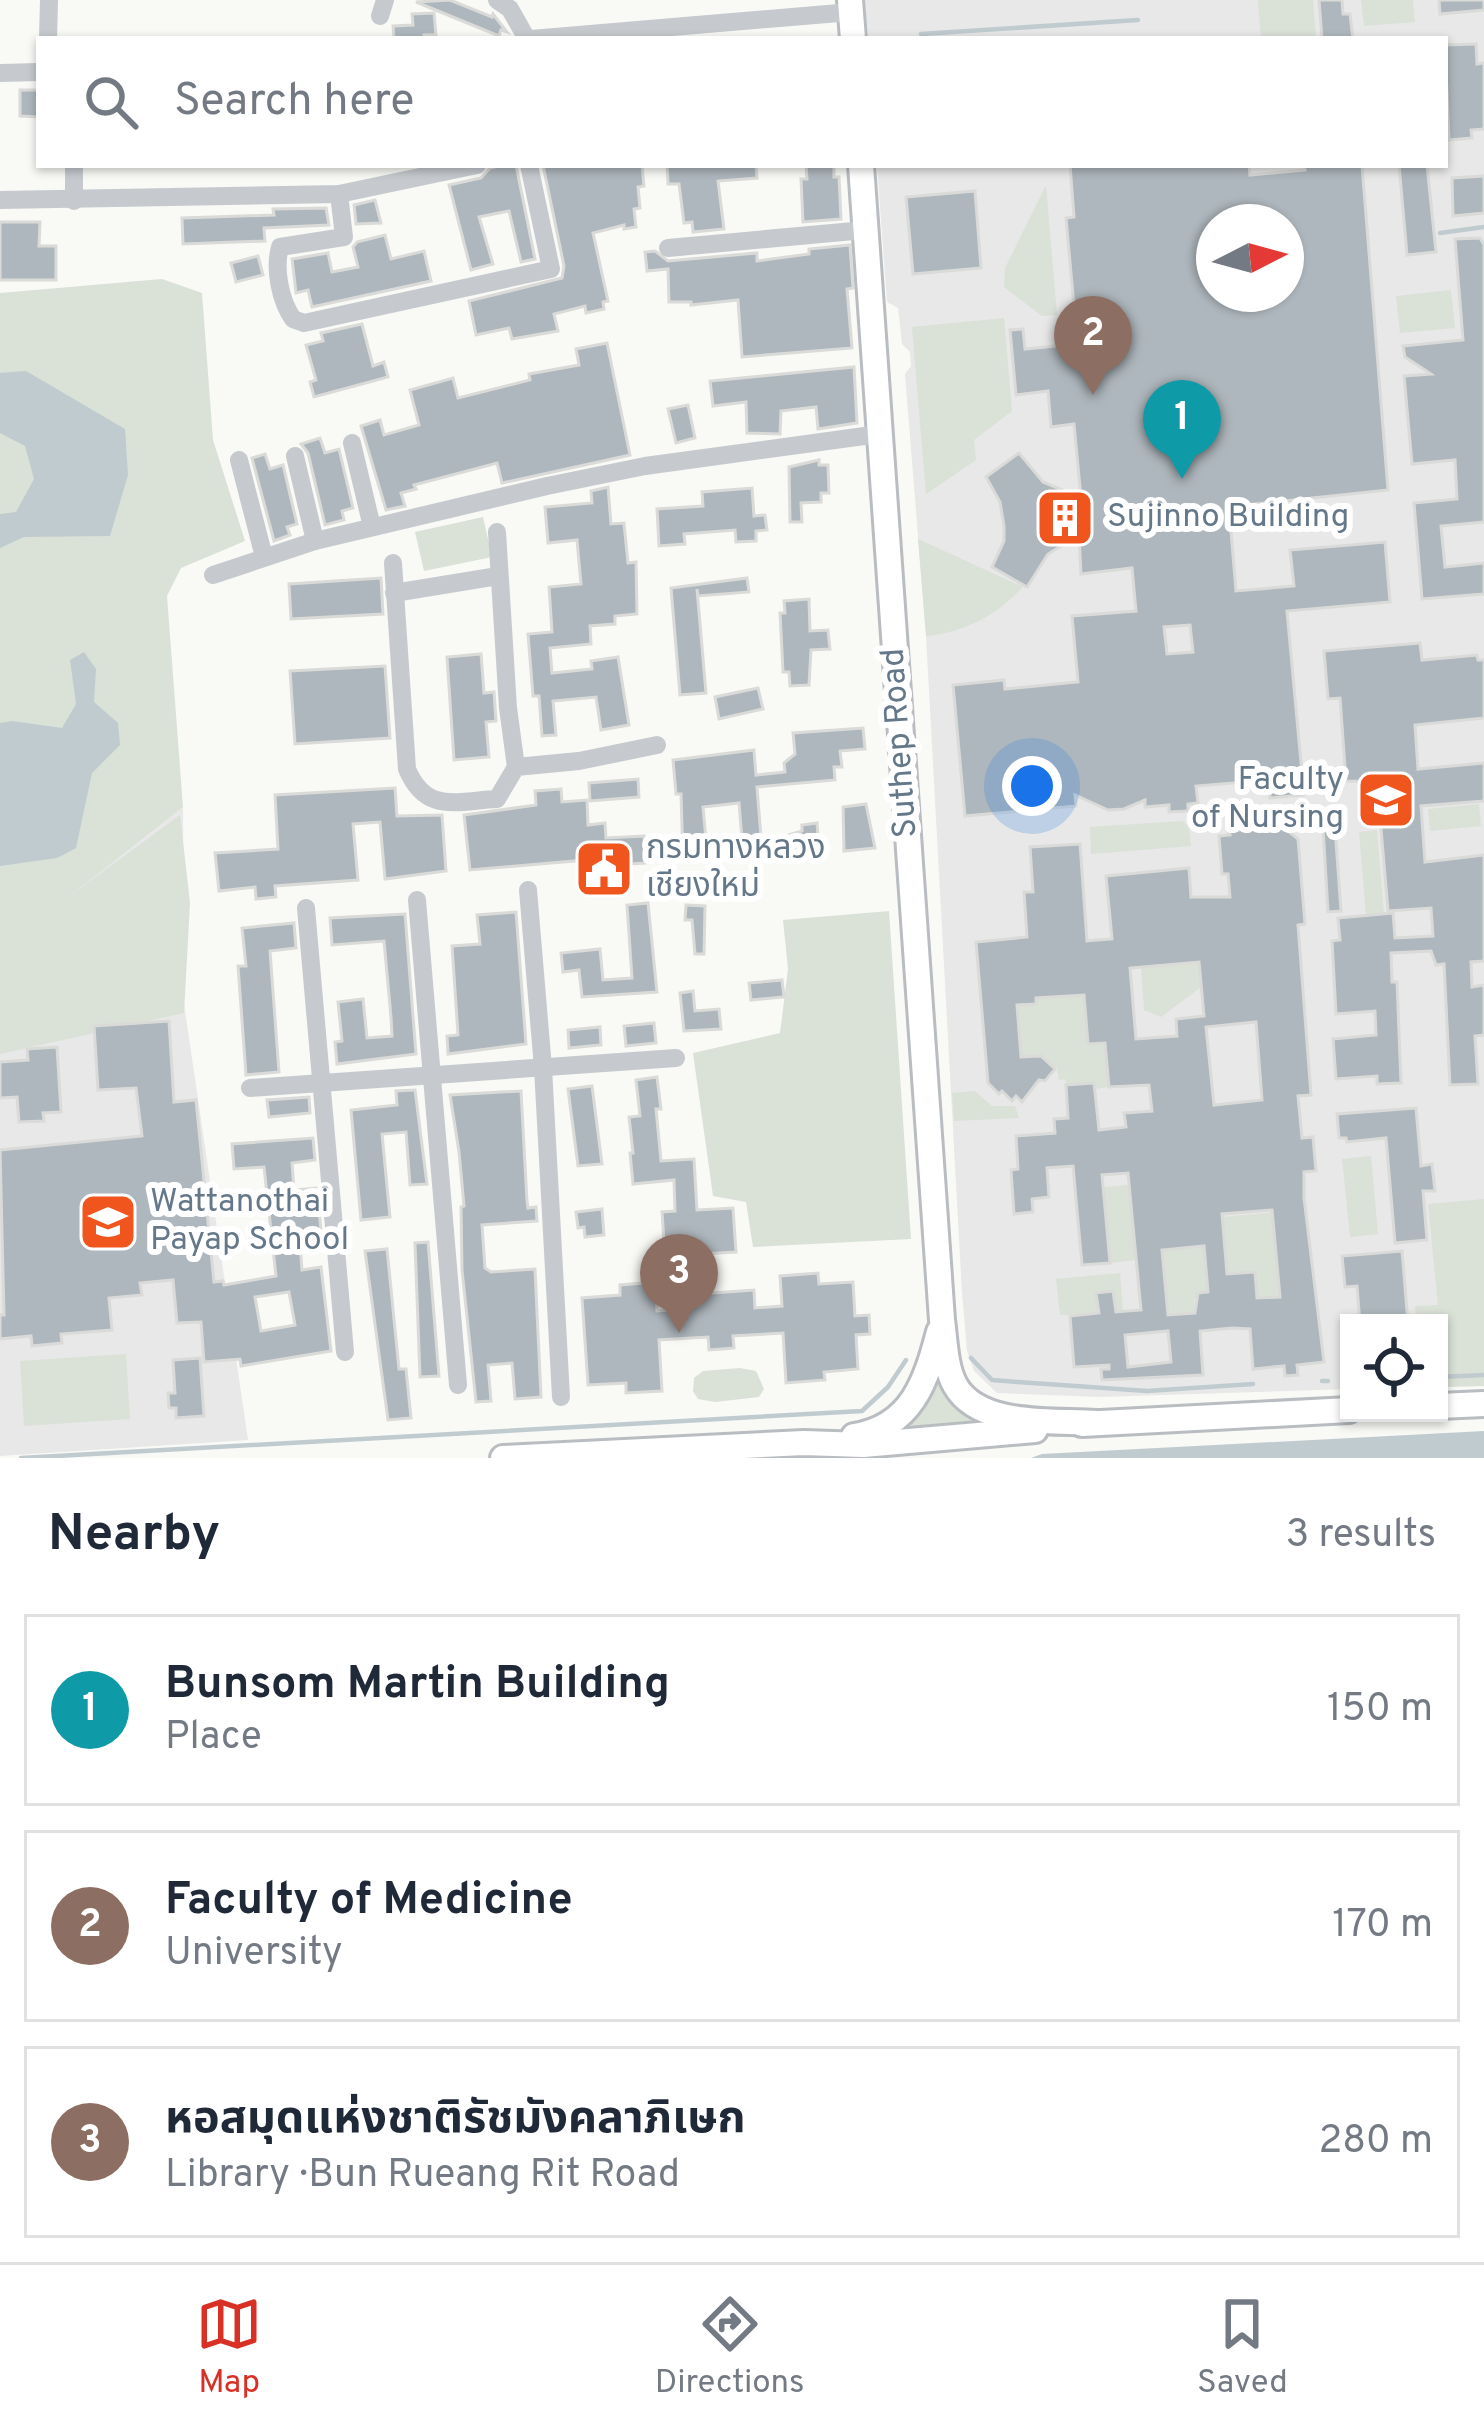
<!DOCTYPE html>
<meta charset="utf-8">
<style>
body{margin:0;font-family:Overpass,"Noto Sans Thai",sans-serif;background:#f6f6f7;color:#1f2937}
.controls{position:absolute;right:36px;bottom:36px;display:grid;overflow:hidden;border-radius:0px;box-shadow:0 3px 9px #0004}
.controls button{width:108px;height:108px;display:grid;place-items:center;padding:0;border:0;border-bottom:3px solid #e0e1e3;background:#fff;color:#1f2937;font:60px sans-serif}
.compass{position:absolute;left:1196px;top:204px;width:108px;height:108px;border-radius:50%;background:#fff;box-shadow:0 3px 9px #0004;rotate:84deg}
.you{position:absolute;left:1032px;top:786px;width:42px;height:42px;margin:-30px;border:9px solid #fff;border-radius:50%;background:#1a73e8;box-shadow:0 0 0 18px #1a73e833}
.badge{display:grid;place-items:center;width:78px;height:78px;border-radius:50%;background:#d93025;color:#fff;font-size:39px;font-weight:700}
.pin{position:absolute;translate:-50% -99px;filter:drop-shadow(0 3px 6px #0008)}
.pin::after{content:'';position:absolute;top:63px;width:42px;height:36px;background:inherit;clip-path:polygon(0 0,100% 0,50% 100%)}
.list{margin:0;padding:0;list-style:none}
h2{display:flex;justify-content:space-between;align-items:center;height:156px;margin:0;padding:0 48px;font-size:51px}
h2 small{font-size:39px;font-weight:400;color:#747a83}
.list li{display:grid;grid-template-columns:78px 1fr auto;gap:36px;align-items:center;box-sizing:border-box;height:192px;margin:0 24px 24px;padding:0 24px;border:3px solid #e0e1e3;border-radius:0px}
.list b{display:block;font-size:45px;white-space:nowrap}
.list p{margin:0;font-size:39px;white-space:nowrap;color:#747a83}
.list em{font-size:39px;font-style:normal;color:#747a83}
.icon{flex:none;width:66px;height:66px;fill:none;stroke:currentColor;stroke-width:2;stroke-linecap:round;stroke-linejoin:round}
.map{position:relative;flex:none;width:1484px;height:1458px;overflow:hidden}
.search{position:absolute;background:#fff;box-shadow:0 3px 9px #0004;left:36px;right:36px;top:36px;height:132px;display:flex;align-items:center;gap:30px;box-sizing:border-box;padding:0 42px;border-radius:0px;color:#747a83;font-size:45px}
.sheet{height:804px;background:#fff}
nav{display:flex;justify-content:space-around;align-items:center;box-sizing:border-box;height:168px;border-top:3px solid #e0e1e3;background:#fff;font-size:33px;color:#747a83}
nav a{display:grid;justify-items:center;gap:6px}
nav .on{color:#d93025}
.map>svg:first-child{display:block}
.built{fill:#e7e8e7;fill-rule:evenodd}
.green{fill:#dae1d7}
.water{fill:#c0cbd0}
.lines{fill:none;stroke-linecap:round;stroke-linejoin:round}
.stream{stroke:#c0cbd0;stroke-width:4.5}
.building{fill:#aeb7bd;stroke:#dadbd8;stroke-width:3;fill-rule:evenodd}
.major-casing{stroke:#b9bdc1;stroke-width:30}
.minor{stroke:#c6cace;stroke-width:18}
.major{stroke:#fff;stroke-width:24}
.labels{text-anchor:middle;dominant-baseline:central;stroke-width:12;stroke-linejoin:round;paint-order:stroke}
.poi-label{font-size:33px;fill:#657889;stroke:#fff;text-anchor:start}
.street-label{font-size:33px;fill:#657889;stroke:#fff}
</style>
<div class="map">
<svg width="1484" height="1458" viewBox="0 0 1484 1458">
<rect width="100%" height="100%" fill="#f9f9f6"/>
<g class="built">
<path d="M865 0H1484V1386L1439 1387V1323H1349V1389L1100 1397 997 1393 974 1371 967 1351 962 1293 926 636 905 374 911 366 910 352 902 344 898 308 887 302 877 165H1445V39H868ZM1214 222H1286V294H1214Z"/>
<path d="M183 807 184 1004 248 1440 0 1456V941L36 921Z"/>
</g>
<g class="green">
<path d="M1258 0H1313L1316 39H1261Z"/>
<path d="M1361 0H1413L1415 22 1364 26Z"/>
<path d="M1046 185 1057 315 1042 316 1004 287 1005 268Z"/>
<path d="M162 279 202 293 213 440 245 541 181 568 167 596 183 807 67 898 180 815 190 903 184 1013 0 1054V293Z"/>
<path d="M1451 290 1455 328 1400 333 1396 296Z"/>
<path d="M1004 318 1012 411 974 440 976 460 926 494 912 327Z"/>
<path d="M483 517 492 557 424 571 415 532Z"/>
<path d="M918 539 1023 587C995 616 966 632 926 636Z"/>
<path d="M1479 804 1481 826 1430 831 1428 809Z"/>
<path d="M1183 821 1189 828 1191 846 1091 854 1090 827Z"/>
<path d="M1377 830 1384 914 1366 915 1359 832Z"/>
<path d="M889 911 911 1239 753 1247 746 1202 713 1196 693 1053 780 1033 788 969 783 920Z"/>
<path d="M1199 961 1201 987 1161 1017 1144 1010 1141 967Z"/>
<path d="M1035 993H1102L1086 1015 1088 1044 1105 1043 1109 1087 1095 1089 1093 1083 1066 1085 1065 1079 1059 1080 1057 1067 1021 1057 1017 1005 1036 1004Z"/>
<path d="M975 1091 992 1106H1015L1019 1118 954 1121 952 1093Z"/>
<path d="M1371 1156 1378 1234 1350 1237 1342 1159Z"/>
<path d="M1129 1185 1136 1260 1110 1263 1104 1187Z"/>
<path d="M1484 1199V1386L1439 1387V1323H1417L1415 1306 1438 1305 1428 1204Z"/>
<path d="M1277 1212 1280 1297 1258 1310 1254 1272 1227 1274 1222 1217Z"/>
<path d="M1163 1220 1167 1250 1188 1248 1203 1233 1208 1292 1198 1293V1299H1194L1197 1331 1169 1334 1159 1221Z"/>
<path d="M1120 1273 1123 1312 1060 1315 1056 1279Z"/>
<path d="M126 1354 130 1419 24 1426 20 1361Z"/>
<path d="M942 1367 991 1421 914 1430 910 1423 922 1408Z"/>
<path d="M740 1368 756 1371 764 1389 759 1397 715 1402 698 1399 693 1391 694 1378 703 1371Z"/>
</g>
<g class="water">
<path d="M26 371 125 429 128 475 110 536 24 537 0 548V514L16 512 34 479 25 446 0 433V373Z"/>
<path d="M84 652 96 669 94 702 118 723 120 745 92 773 76 848 57 858 0 866V723L12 721 62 728 76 704 70 660Z"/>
<path d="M1484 1431V1458H1031L1042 1454Z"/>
</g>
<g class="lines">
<g class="stream">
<path d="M921 34 1138 20"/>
<path d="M1440 233 1484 227"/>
<path d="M971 1358 992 1380 1018 1382 1147 1391 1253 1384"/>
<path d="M1439 1377 1484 1375"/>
<path d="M1322 1381H1328"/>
<path d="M21 1458 862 1411 888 1387 906 1360"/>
</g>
</g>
<g class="building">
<path d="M450 0 492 17 493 14 507 32 501 30 499 36 416 2Z"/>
<path d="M1319 0H1342L1343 14H1350L1353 39H1322Z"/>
<path d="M1439 0H1484V10L1440 14Z"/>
<path d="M434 13 436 35H424V39H394L393 26 413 25 412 14Z"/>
<path d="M1476 44 1477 64 1484 63V129L1471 130 1472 138 1449 140 1445 45Z"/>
<path d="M20 90H39V117L20 116Z"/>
<path d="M503 165H516L535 259 521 262 509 211 479 217 493 264 471 270 449 185 481 178 490 168Z"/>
<path d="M543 165H642L644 186 638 187 640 208 634 209 636 227 624 229V225L593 233 608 301 603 302 604 309 586 313 585 306 554 314 558 331 512 339 509 328 476 335 469 301 562 278 564 266Z"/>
<path d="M667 165H756L757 178 718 181 724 229 693 232 692 222 684 223 679 184H668Z"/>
<path d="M806 165H834V177H839L841 219 803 222 801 179H807Z"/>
<path d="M1070 165H1249L1250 175 1305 170 1304 165H1362L1388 490 1236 506 1230 520 1236 591 1294 586 1290 550 1385 542 1390 602 1287 611 1304 795 1270 798 1269 780 1196 786 1198 803 1188 804V811L1169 812V805L1145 807V800L1124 809 1108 810 1075 795 1076 806 965 816 953 685 1004 680 1005 689 1078 682 1072 616 1136 611 1132 568 1081 574 1079 535 1048 554 1027 587 992 567 1004 541V526L1000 502 986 477 1019 453 1043 482 1081 498 1074 424 1051 427 1048 391 1016 395 1010 330 1023 329 1025 349 1066 345 1064 319 1075 318 1066 218 1074 217ZM1214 222H1286V294H1214ZM1190 625 1193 652 1167 654 1164 627Z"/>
<path d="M1399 165H1427L1436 252 1407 255Z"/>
<path d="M1484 176V213L1453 216 1452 178Z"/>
<path d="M975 191 981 268 913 274 906 197Z"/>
<path d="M375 200 381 223 356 224 354 205Z"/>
<path d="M326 208 329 225 264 228 265 241 183 244 182 218 274 215 273 209Z"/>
<path d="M0 222H40L39 246H56V280H0Z"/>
<path d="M385 235 391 259 424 251 431 281 312 307 308 290 296 293 292 259 328 253 332 272 358 267 353 247 357 242Z"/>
<path d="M1480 238 1484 245V522L1441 526 1445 567 1484 563V594L1422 599 1414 503 1457 499 1455 460 1412 464 1404 376 1431 374 1405 357 1403 346 1463 340 1455 239Z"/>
<path d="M850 245 853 288 847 289 852 348 742 357 738 300 691 305V302H669L668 269 647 271 645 252 655 251 668 261 757 253V261L809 254V249Z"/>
<path d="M258 256 263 275 236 282 231 263Z"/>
<path d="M362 324 373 366 384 362 388 377 314 397 310 382 316 380 306 345 323 341 321 333Z"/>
<path d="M607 343 630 455 502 483 497 463 414 485 416 489 401 493 405 506 386 510 361 426 380 420 384 435 419 425 410 390 453 378 458 398 530 380 529 374 579 365 576 349Z"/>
<path d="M854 367 857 423 818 429 816 407 781 411 780 434 747 433 746 402 713 406 710 381Z"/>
<path d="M688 405 695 438 676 443 668 409Z"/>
<path d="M320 438 325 453 339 449 353 508 342 511 344 520 325 525 308 453 301 444Z"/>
<path d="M265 454 270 469 283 465 297 524 287 527 290 535 274 541 252 458Z"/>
<path d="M819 460V465H828L829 493H821V502L801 503 802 522H790L789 467Z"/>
<path d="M608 487 611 524 624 523 628 563 636 562 637 614 615 616V624L590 626 591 644 550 648 552 673 592 669 591 661 618 657 629 725 601 730 596 697 553 701 556 735 542 736 539 696H533L528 634 552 632 549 587 581 584 577 540 548 543 545 507 592 503 591 491Z"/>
<path d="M752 488 754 516 765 515 767 530 756 531V541L736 542 735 530 684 534 685 544 659 546 657 509 703 506 702 492Z"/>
<path d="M381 578 383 614 291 619 289 584Z"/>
<path d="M747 578 749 592 698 596 697 589 706 693 680 695 671 588Z"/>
<path d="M809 599 810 631 828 630 830 649 811 650 809 685 790 686 789 672H783L780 613H785L784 601Z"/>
<path d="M1420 643 1422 660 1477 655 1478 660H1484V718L1415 725 1418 769 1484 763V801L1421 806 1425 862 1484 855V961L1471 962 1472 987 1484 985V1035L1475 1036 1478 1084 1450 1085 1444 964 1436 965 1431 951 1391 953 1392 982H1397L1401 1083 1377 1084V1076L1336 1079 1333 1039 1376 1035 1375 1011 1336 1014 1332 941 1340 940 1338 918 1393 913 1395 938 1433 936 1431 908 1388 911 1377 782 1346 781 1340 698 1328 699 1324 651Z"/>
<path d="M481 654 484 693 494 692 496 721 486 722 489 757 454 760 447 657Z"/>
<path d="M385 666 390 738 295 744 290 671Z"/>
<path d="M758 688 763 709 719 719 715 697Z"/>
<path d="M863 728 865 749 840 751 842 767H834L835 780 757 787 761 837 785 836 802 831V825L817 823 819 848 683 859 681 794H676L673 760 754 750 756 775 785 772 784 763 795 754 793 733ZM739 803 742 839 706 840 703 807Z"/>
<path d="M638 779 639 797 590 801 589 783Z"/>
<path d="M395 788 397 816 442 815 446 871 385 879 380 822 353 824 358 880 275 886 276 897 256 899 255 887 219 891 215 853 278 849 275 795Z"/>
<path d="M561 789 562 802 587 800 588 825 605 823 606 838 644 836 645 863 631 864V859L586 863V860L470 870 464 815 536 805 535 791Z"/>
<path d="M866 804 875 848 844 851 843 807Z"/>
<path d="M1282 826 1298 839 1305 924 1298 925 1311 1095 1298 1096 1302 1138 1313 1137 1316 1171 1304 1172V1198L1324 1362 1297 1365 1298 1375 1285 1376 1284 1366 1253 1369 1250 1329 1232 1328 1200 1331 1203 1375 1102 1380 1101 1369H1109V1365L1074 1367 1070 1316 1099 1313 1096 1293 1113 1291 1116 1312 1141 1310 1128 1173 1102 1175 1110 1263 1082 1265 1073 1166 1047 1168 1049 1197 1032 1199 1033 1212 1014 1214 1011 1170 1018 1169 1016 1136 1055 1133 1054 1119 1068 1118 1066 1085 1094 1083 1099 1130 1126 1127 1124 1113 1152 1111 1149 1085 1109 1087 1105 1043 1088 1044 1084 995 1036 998V1004L1017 1005 1021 1057 1041 1056 1055 1069 1045 1081 1039 1080 1022 1102 1016 1096 1012 1101 1002 1091 999 1094 988 1083 976 942 1027 937 1024 892H1033L1030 847 1080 844 1087 941 1112 939 1106 876 1189 868 1191 897H1230L1228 874H1222L1219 836 1230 835 1229 831ZM1199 962 1204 1016 1176 1019 1177 1036 1136 1039 1130 968ZM1256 1022 1262 1100 1214 1105 1206 1027ZM1272 1210 1280 1297 1257 1298 1255 1272 1227 1274 1222 1214ZM1204 1246 1208 1292 1198 1293 1195 1313 1168 1315 1162 1250ZM1168 1331 1171 1362 1128 1367 1125 1335Z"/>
<path d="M1323 828H1335L1341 911 1328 912Z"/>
<path d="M648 903 657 992 582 997 579 970 563 972 561 953 600 949 603 980 632 978 627 905Z"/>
<path d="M686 905 705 906 704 954H695L692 920H685Z"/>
<path d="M516 912 526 1044 448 1054 447 1036 458 1035 452 946 480 944 477 915Z"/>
<path d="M405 914 416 1054 337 1064 335 1042 342 1041 338 1002 363 999 367 1038 392 1036 391 1017 384 941 332 945 330 918Z"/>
<path d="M294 923 296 948 270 951 279 1072 246 1075 238 966H246L242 928Z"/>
<path d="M782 980 784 997 751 1000 749 983Z"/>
<path d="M693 991 695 1011 719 1009 721 1029 684 1031 680 993Z"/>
<path d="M169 1021 174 1102 196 1100 214 1282 223 1281 224 1285 276 1276 264 1167 234 1169 232 1144 313 1138 315 1160 292 1163 294 1190 317 1188 322 1242 300 1244 302 1270 321 1267 331 1351 241 1366 240 1359 204 1362 201 1322 177 1323 173 1280 140 1283 142 1295 109 1298 112 1330 61 1334 62 1343 32 1346 31 1336 0 1339V1315H4L0 1150 142 1136 136 1088 98 1090 94 1026ZM289 1292 295 1325 261 1331 255 1297Z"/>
<path d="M654 1023 656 1043 626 1046 624 1026Z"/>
<path d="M600 1027 601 1045 569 1048 568 1030Z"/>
<path d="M57 1047 61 1112 43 1113 44 1121 19 1122 17 1097 0 1098V1062L28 1060 27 1049Z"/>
<path d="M657 1077 661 1109H656L661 1161 694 1159 697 1210 733 1208 736 1252 665 1256 662 1212 675 1211 674 1180 633 1184 630 1153H633L629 1117 640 1116 636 1080Z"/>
<path d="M592 1086 602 1164 578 1166 568 1089Z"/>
<path d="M415 1090 427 1184 410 1185 406 1132 382 1134 390 1217 361 1220 351 1110 397 1105 396 1091Z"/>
<path d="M521 1091 527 1201 528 1208 536 1207 537 1221 482 1225 485 1268 491 1272 535 1269 541 1397 515 1399 512 1363 488 1365 491 1401 476 1402 462 1270 461 1207 464 1206 459 1152 450 1095Z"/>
<path d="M309 1097 310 1113 269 1117 267 1100Z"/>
<path d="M1416 1108 1421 1166 1432 1164 1435 1191H1423L1427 1240 1395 1243 1386 1138 1347 1142 1346 1138H1339L1337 1114Z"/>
<path d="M602 1209 604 1235 585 1237 584 1227 578 1228 576 1212Z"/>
<path d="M428 1242 439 1376 420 1377 415 1243Z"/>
<path d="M387 1249 399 1369H406L411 1418 388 1420 365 1251Z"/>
<path d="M1402 1251 1408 1323H1360L1357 1286 1345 1287 1342 1256Z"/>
<path d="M818 1273 819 1284 853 1282 855 1316 869 1315 870 1334 856 1335 858 1369 824 1372 825 1380 786 1383 783 1333 733 1336 734 1348 722 1349 709 1350 708 1337 659 1340 662 1391 626 1393V1383L588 1385 582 1298 620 1295V1285L656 1282 657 1311 685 1309 684 1295 754 1290 755 1308 782 1306 780 1276Z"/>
<path d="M200 1358 204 1416 176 1418V1408H169L168 1393H175L173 1360Z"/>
</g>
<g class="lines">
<g class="major-casing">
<g id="major">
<path d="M850 0 853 39"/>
<path d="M861 165 942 1320C945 1341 945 1367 955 1385 979 1428 1054 1420 1096 1423"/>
<path d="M1439 1406 1484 1404"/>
<path d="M1082 1424 1349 1410"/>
<path d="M854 1436C912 1427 926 1381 939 1332"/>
<path d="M503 1458 804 1443 863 1445 1035 1430"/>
</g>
</g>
<g class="minor">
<path d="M497 0 510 9 527 39"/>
<path d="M380 16 385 0"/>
<path d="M48 39 49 0"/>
<path d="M531 39 851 12"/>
<path d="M0 73 39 72"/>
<path d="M339 194 344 237 280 247C274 269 280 300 293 319L304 323 551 269 529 165"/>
<path d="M0 200 339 194 477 165"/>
<path d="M74 201V165"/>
<path d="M668 248 865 230"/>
<path d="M352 443 372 527"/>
<path d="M295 456 315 541"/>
<path d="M239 460 264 557"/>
<path d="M497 532 508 708 516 767"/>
<path d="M393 563 407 769C426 814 456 801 497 799L516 767 579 761 657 745"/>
<path d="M213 575 315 541 547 486 645 466 879 434"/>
<path d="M394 593 498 576"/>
<path d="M528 890 543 1068 561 1397"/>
<path d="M417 900 458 1385"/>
<path d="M306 908 345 1352"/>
<path d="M250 1088 676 1058"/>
</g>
<use href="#major" class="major"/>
</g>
<defs>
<g id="building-square" transform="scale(3)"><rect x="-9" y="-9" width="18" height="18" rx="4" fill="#f1551e" stroke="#fff"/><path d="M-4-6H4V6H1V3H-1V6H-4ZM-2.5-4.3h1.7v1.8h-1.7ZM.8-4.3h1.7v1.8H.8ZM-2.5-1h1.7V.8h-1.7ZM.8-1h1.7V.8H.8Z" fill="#fff"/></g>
<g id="university-square" transform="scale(3)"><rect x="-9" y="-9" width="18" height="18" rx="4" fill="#f1551e" stroke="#fff"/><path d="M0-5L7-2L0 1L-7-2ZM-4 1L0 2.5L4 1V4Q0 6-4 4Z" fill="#fff"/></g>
<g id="civic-square" transform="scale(3)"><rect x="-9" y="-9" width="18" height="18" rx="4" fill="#f1551e" stroke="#fff"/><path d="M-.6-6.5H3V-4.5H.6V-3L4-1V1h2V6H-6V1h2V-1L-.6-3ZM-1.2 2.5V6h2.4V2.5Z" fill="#fff"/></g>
<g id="school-square" transform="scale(3)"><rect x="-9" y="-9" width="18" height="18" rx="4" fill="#f1551e" stroke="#fff"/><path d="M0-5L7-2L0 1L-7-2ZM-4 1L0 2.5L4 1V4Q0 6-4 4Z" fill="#fff"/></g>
</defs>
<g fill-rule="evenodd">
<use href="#building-square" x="1065" y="518"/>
<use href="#university-square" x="1386" y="800"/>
<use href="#civic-square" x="604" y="869"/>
<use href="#school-square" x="108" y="1222"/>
</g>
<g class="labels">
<g class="poi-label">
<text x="1107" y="518">Sujinno Building</text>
<text x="1344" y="781" text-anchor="end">Faculty<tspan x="1344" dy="38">of Nursing</tspan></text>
<text x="646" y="850">กรมทางหลวง<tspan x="646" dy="38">เชียงใหม่</tspan></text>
<text x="150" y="1203">Wattanothai<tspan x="150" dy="38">Payap School</tspan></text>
</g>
<g class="street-label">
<text transform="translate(901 743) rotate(-94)">Suthep Road</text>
</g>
</g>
</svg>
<div class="controls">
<button><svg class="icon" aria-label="locate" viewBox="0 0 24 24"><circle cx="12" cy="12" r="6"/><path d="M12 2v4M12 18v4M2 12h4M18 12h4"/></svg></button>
</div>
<svg class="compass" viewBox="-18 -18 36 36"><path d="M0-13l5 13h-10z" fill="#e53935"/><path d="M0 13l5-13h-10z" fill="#747a83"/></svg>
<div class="you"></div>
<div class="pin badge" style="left:1182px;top:479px;background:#0f9aa8">1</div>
<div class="pin badge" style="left:1093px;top:395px;background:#8d6e63">2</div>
<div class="pin badge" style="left:679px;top:1333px;background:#8d6e63">3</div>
<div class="search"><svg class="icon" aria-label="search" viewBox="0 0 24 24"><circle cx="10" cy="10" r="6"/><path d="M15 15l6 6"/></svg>Search here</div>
</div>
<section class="sheet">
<h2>Nearby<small>3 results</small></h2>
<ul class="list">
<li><span class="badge" style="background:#0f9aa8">1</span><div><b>Bunsom Martin Building</b><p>Place</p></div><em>150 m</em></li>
<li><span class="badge" style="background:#8d6e63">2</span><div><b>Faculty of Medicine</b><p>University</p></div><em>170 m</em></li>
<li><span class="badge" style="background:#8d6e63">3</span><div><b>หอสมุดแห่งชาติรัชมังคลาภิเษก</b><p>Library · Bun Rueang Rit Road</p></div><em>280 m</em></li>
</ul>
</section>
<nav>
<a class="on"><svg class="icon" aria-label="map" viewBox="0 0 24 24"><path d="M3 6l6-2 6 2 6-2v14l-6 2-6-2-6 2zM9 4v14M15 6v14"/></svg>Map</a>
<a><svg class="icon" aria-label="directions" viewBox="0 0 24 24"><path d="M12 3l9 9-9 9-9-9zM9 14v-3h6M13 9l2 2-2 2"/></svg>Directions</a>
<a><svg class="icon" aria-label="saved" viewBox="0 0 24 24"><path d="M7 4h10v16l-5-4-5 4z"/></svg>Saved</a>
</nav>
